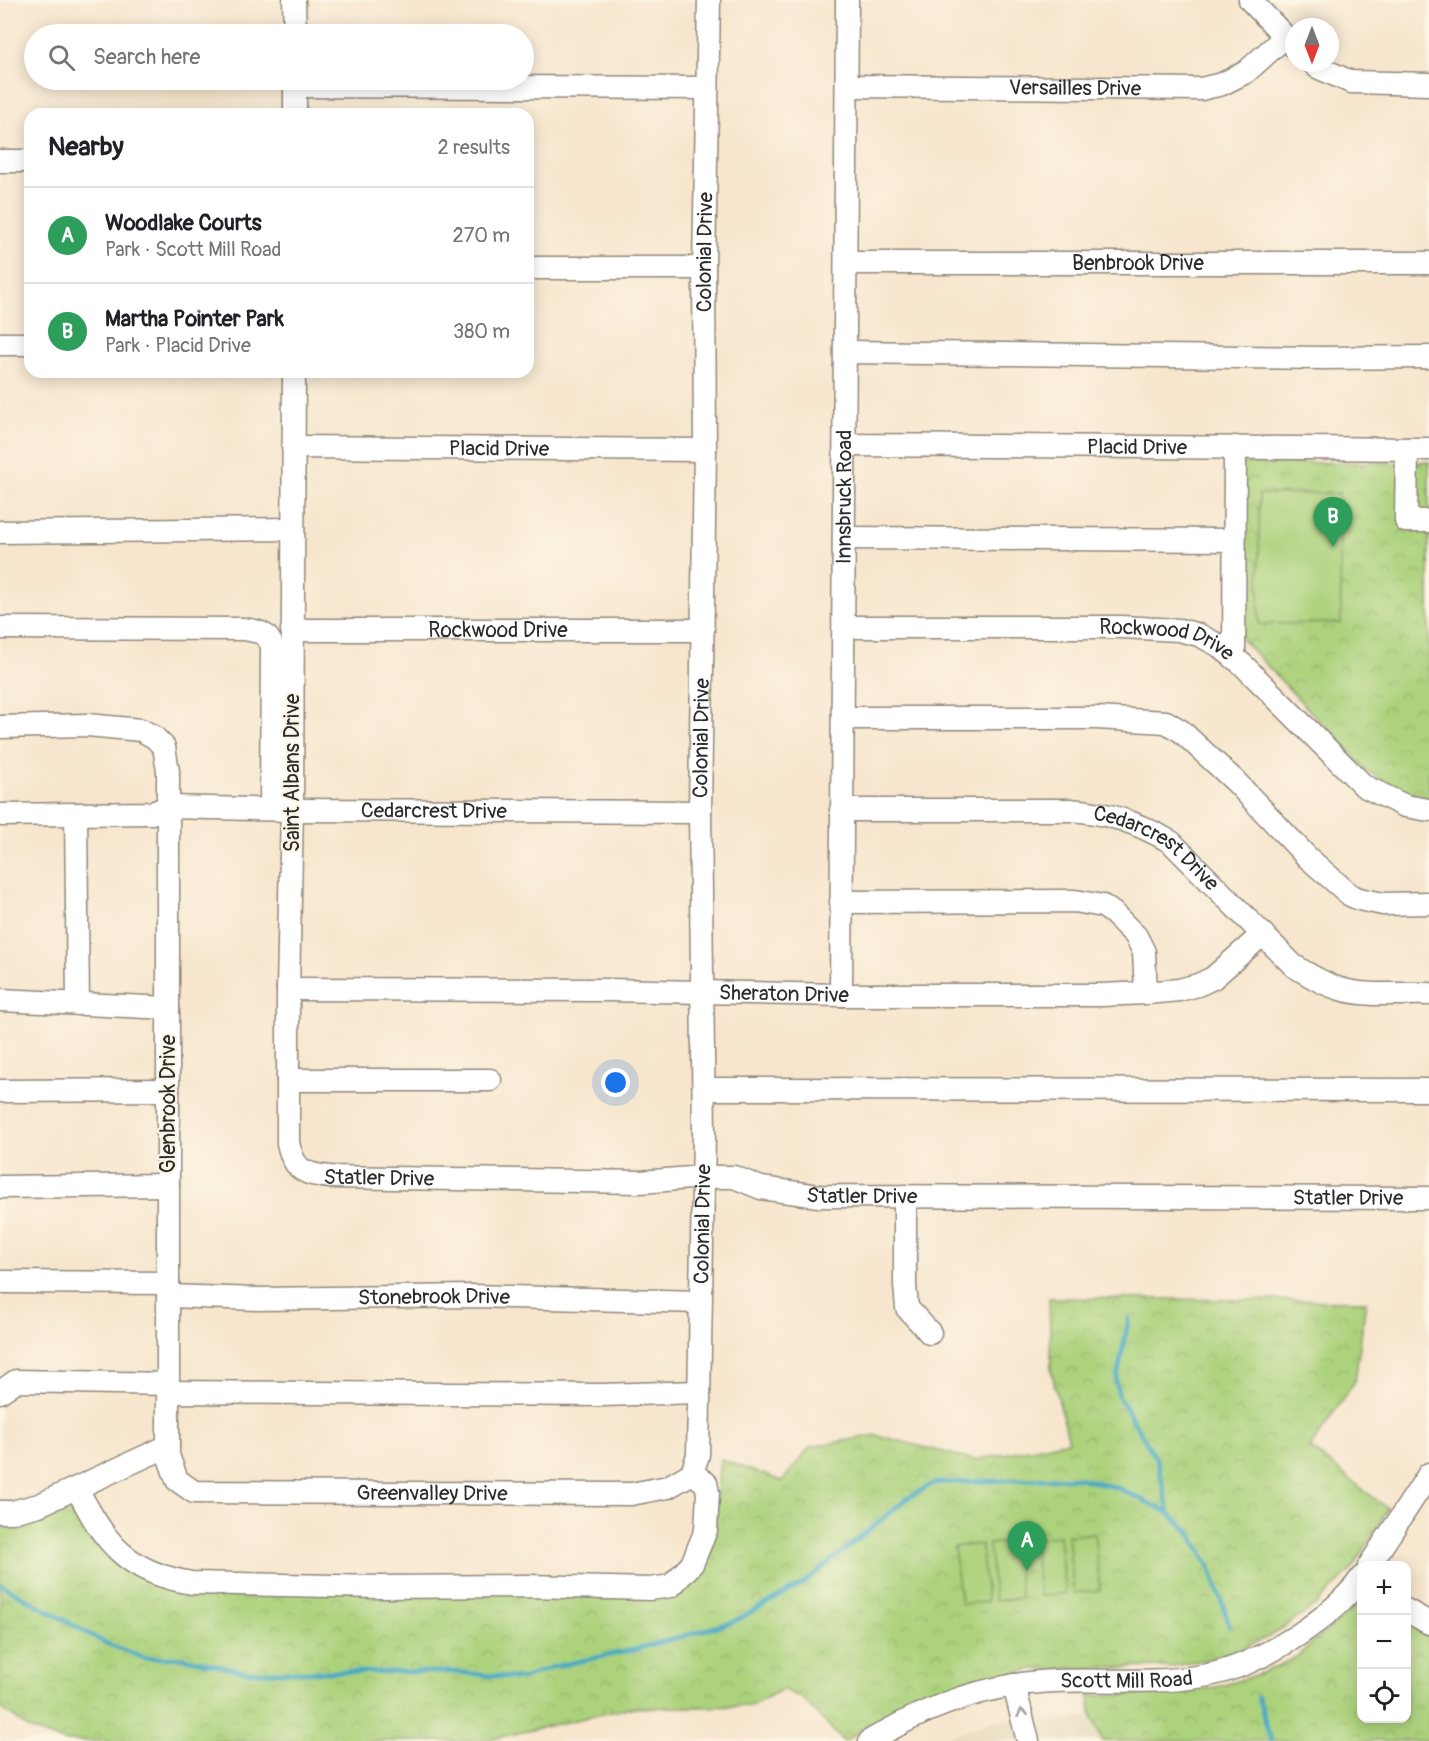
<!DOCTYPE html>
<meta charset="utf-8">
<style>
body{margin:0;font-family:Pangolin,sans-serif;background:#f2f2f2;color:#202124}
.controls{position:absolute;right:18px;bottom:18px;display:grid;overflow:hidden;border-radius:12px;box-shadow:0 3px 15px #0003}
.controls button{width:54px;height:54px;display:grid;place-items:center;padding:0;border:0;border-bottom:2px solid #e0e0e0;background:#fff;color:#202124;font:30px sans-serif}
.compass{position:absolute;left:1285px;top:18px;width:54px;height:54px;border-radius:50%;background:#fff;box-shadow:0 3px 15px #0003;rotate:180deg}
.you{position:absolute;left:616px;top:1083px;width:21px;height:21px;margin:-15px;border:4px solid #fff;border-radius:50%;background:#1a73e8;box-shadow:0 0 0 9px #1a73e833}
.badge{display:grid;place-items:center;width:39px;height:39px;border-radius:50%;background:#1f6fb2;color:#fff;font-size:20px;font-weight:700}
.pin{position:absolute;translate:-50% -50px;filter:drop-shadow(0 2px 3px #0008)}
.pin::after{content:'';position:absolute;top:32px;width:21px;height:18px;background:inherit;clip-path:polygon(0 0,100% 0,50% 100%)}
.list{margin:0;padding:0;list-style:none}
h2{display:flex;justify-content:space-between;align-items:center;height:78px;margin:0;padding:0 24px;font-size:26px}
h2 small{font-size:20px;font-weight:400;color:#757577}
.list li{display:grid;grid-template-columns:39px 1fr auto;gap:18px;align-items:center;box-sizing:border-box;height:96px;padding:0 24px;border-top:2px solid #e0e0e0}
.list b{display:block;font-size:22px;white-space:nowrap}
.list p{margin:0;font-size:20px;white-space:nowrap;color:#757577}
.list em{font-size:20px;font-style:normal;color:#757577}
.icon{flex:none;width:33px;height:33px;fill:none;stroke:currentColor;stroke-width:2;stroke-linecap:round;stroke-linejoin:round}
.map{position:relative;flex:none;width:1429px;height:1741px;overflow:hidden}
.search{position:absolute;background:#fff;box-shadow:0 3px 15px #0003;left:24px;top:24px;width:510px;height:66px;display:flex;align-items:center;gap:15px;box-sizing:border-box;padding:0 21px;border-radius:33px;color:#757577;font-size:22px}
.panel{position:absolute;background:#fff;box-shadow:0 3px 15px #0003;left:24px;top:108px;width:510px;height:270px;border-radius:18px}
.map>svg:first-child{display:block}
.built{fill:#e6daba}
.park{fill:url(#park-crowns);stroke:#6c7e54;stroke-width:1.5}
.pitch{fill:#acd27c;stroke:#6c7e54;stroke-width:1.5}
.lines{fill:none;stroke-linecap:round;stroke-linejoin:round}
.stream{stroke:#43a8c3;stroke-width:4.5}
.minor-casing{stroke:#91887c;stroke-width:25}
.minor{stroke:#fff;stroke-width:22}
.oneway{stroke:#a0a0a0}
.labels{text-anchor:middle;dominant-baseline:central;stroke-width:4.5;stroke-linejoin:round;paint-order:stroke}
.street-label{font-size:21px;fill:#2b2b2b;stroke:#fcf5e5}
</style>
<div class="map">
<svg width="1429" height="1741" viewBox="0 0 1429 1741">
<defs>
<pattern id="park-crowns" width="20" height="18" patternUnits="userSpaceOnUse" patternTransform="scale(1.5)"><rect width="20" height="18" fill="#acd27c"/><path d="M2 6a3 3 0 1 1 6 0M12 15a3 3 0 1 1 6 0" fill="none" stroke="#94b46b"/></pattern>
</defs>
<rect width="100%" height="100%" fill="#fcf5e5"/>
<filter id="ink" filterUnits="userSpaceOnUse"><feTurbulence type="fractalNoise" baseFrequency=".0167" numOctaves="2"/><feDisplacementMap in="SourceGraphic" scale="12" xChannelSelector="R" yChannelSelector="G"/><feConvolveMatrix kernelMatrix="1 2 1 2 8 2 1 2 1" color-interpolation-filters="sRGB"/></filter>
<filter id="wash" filterUnits="userSpaceOnUse"><feTurbulence type="fractalNoise" baseFrequency=".008" numOctaves="4" result="noise"/><feDisplacementMap in="SourceGraphic" scale="24" xChannelSelector="R" yChannelSelector="G"/><feGaussianBlur stdDeviation="1.35" result="paint"/><feColorMatrix in="noise" values="0 0 0 0 0 0 0 0 0 0 0 0 0 0 0 0 0 1.4 0 .05"/><feComposite in="paint" operator="in"/></filter>
<g filter="url(#wash)">
<rect width="100%" height="100%" fill="#f7e6cd"/>
<path class="built" d="M1092 1717 1102 1741H936L992 1721Z"/>
<g class="park">
<path d="M1429 462V799C1407 797 1385 783 1366 770L1235 632 1238 463Z"/>
<path d="M1049 1298 1366 1301 1355 1381 1310 1448 1388 1509 1353 1568 1315 1606 1271 1636 1222 1656 1170 1667 1032 1669 943 1688 863 1728 846 1741H843L803 1699 783 1689 751 1706 628 1708 482 1741H64L31 1730 0 1707V1515L70 1499 164 1580 677 1586 712 1548 720 1459 782 1481 810 1447 876 1435 975 1460 1069 1441 1051 1370Z"/>
<path d="M1361 1601 1362 1718H1406L1407 1618 1429 1631V1741H1103L1092 1717 1089 1696 1185 1693 1221 1686 1262 1673 1295 1658Z"/>
</g>
<g class="pitch">
<path d="M1339 493 1341 623 1259 624V494Z"/>
<path d="M1094 1533 1100 1590 1074 1593 1068 1536Z"/>
<path d="M1059 1536 1065 1593 1040 1596 1033 1539Z"/>
<path d="M1015 1541 1021 1598 995 1601 989 1544Z"/>
<path d="M981 1544 987 1602 961 1604 954 1547Z"/>
</g>
<g class="lines">
<g class="stream">
<path d="M1129 1318 1116 1383 1119 1397 1157 1460 1169 1513"/>
<path d="M0 1584 105 1643 144 1658H185L246 1672H456L522 1679 552 1667 633 1650 733 1622 804 1583 908 1498 934 1483 1078 1478 1118 1488 1169 1513 1189 1531 1210 1567 1230 1627"/>
<path d="M1258 1697 1271 1741"/>
</g>
</g>
</g>
<g filter="url(#ink)">
<g class="lines">
<g class="minor-casing">
<g id="minor">
<path d="M294 0 295 34"/>
<path d="M1250 0 1294 46"/>
<path d="M1313 63 1317 67 1351 82 1429 84"/>
<path d="M295 86 707 88"/>
<path id="s1" d="M847 86 1201 89 1222 84 1246 72 1285 37"/>
<path d="M295 114V80"/>
<path d="M0 161H30"/>
<path id="s2" d="M847 263H1429"/>
<path d="M528 268H704"/>
<path d="M0 344H30"/>
<path d="M846 352 1323 358 1429 357"/>
<path id="s3" d="M294 372 292 810 288 989V1143C294 1170 303 1174 330 1177L640 1182 703 1177H734L761 1188 819 1196 1429 1198"/>
<path id="s4" d="M845 445 1429 449"/>
<path id="s5" d="M293 447 705 450"/>
<path d="M1407 449 1406 521H1429"/>
<path d="M0 532 293 529"/>
<path d="M844 538 1234 540"/>
<path id="s6" d="M845 627H1121L1179 630 1199 635 1218 645 1242 664 1364 786 1405 806 1429 810"/>
<path d="M0 628 244 629C257 631 268 632 272 646L271 809"/>
<path id="s7" d="M292 630H703"/>
<path d="M1234 658 1235 447"/>
<path d="M843 718H1096L1166 722 1181 731 1236 782 1307 857 1350 895 1359 899 1383 904 1429 903"/>
<path id="s8" d="M0 727 87 725 141 730 154 737 164 747 168 771V1455L177 1480 194 1492 631 1494 668 1487 692 1473"/>
<path id="s9" d="M841 810H1070C1110 813 1136 822 1171 842L1294 966C1309 975 1323 984 1340 989 1366 997 1402 993 1429 994"/>
<path d="M76 814 78 1004"/>
<path id="s10" d="M0 815 152 813 168 807 292 810 700 812"/>
<path d="M841 902 1075 901 1103 906 1113 913 1136 936 1144 952 1146 993"/>
<path id="s11" d="M288 989 609 990 841 995H1101L1146 993 1179 990 1198 985 1213 978 1263 934"/>
<path id="s12" d="M841 995 847 0"/>
<path d="M0 1000 168 1008"/>
<path d="M288 1080H490"/>
<path d="M704 1089 1429 1090"/>
<path d="M0 1091 168 1090"/>
<path d="M0 1187 168 1185"/>
<path d="M905 1196V1285L907 1308 930 1333"/>
<path d="M0 1282 168 1283"/>
<path id="s13" d="M168 1296 259 1299 473 1296 700 1302"/>
<path d="M0 1392 16 1381 168 1384"/>
<path d="M168 1392 602 1395 699 1392"/>
<path id="s14" d="M692 1473 698 1455 704 1135 700 812 705 450 704 268 709 0"/>
<path d="M77 1488C104 1543 128 1573 192 1583L380 1587 528 1586 650 1589 671 1586 692 1564 706 1530 708 1493 706 1483 692 1473"/>
<path d="M0 1512H12L39 1505 168 1446"/>
<path d="M1369 1566 1429 1474"/>
<path d="M1406 1610 1429 1623"/>
<path d="M1014 1685 1028 1741"/>
<path id="s15" d="M870 1741C914 1714 964 1693 1015 1685 1075 1675 1137 1686 1197 1677 1234 1672 1267 1655 1298 1635 1322 1619 1345 1601 1362 1577"/>
</g>
</g>
<use href="#minor" class="minor"/>
</g>
<defs><path id="oneway-chevron" d="M-2-3.5L2.5 0L-2 3.5" fill="none" stroke-width="1.6" stroke-linecap="round" stroke-linejoin="round" transform="scale(1.5)"/></defs>
<use class="oneway" href="#oneway-chevron" transform="translate(1022 1713) rotate(-102)"/>
</g>
<g class="labels">
<g class="street-label">
<text stroke="none"><textPath href="#s1" startOffset="228">Versailles Drive</textPath></text>
<text stroke="none"><textPath href="#s14" startOffset="1222">Colonial Drive</textPath></text>
<text stroke="none"><textPath href="#s2" startOffset="291">Benbrook Drive</textPath></text>
<text stroke="none"><textPath href="#s4" startOffset="292">Placid Drive</textPath></text>
<text stroke="none"><textPath href="#s5" startOffset="206">Placid Drive</textPath></text>
<text stroke="none"><textPath href="#s12" startOffset="498">Innsbruck Road</textPath></text>
<text stroke="none"><textPath href="#s7" startOffset="206">Rockwood Drive</textPath></text>
<text stroke="none"><textPath href="#s6" startOffset="324">Rockwood Drive</textPath></text>
<text stroke="none"><textPath href="#s14" startOffset="736">Colonial Drive</textPath></text>
<text transform="translate(292 773) rotate(-90)">Saint Albans Drive</text>
<text stroke="none"><textPath href="#s10" startOffset="435">Cedarcrest Drive</textPath></text>
<text stroke="none"><textPath href="#s9" startOffset="326">Cedarcrest Drive</textPath></text>
<text stroke="none"><textPath href="#s11" startOffset="496">Sheraton Drive</textPath></text>
<text transform="translate(168 1104) rotate(-90)">Glenbrook Drive</text>
<text stroke="none"><textPath href="#s3" startOffset="880">Statler Drive</textPath></text>
<text stroke="none"><textPath href="#s3" startOffset="1366">Statler Drive</textPath></text>
<text stroke="none"><textPath href="#s3" startOffset="1852">Statler Drive</textPath></text>
<text stroke="none"><textPath href="#s14" startOffset="250">Colonial Drive</textPath></text>
<text stroke="none"><textPath href="#s13" startOffset="266">Stonebrook Drive</textPath></text>
<text stroke="none"><textPath href="#s8" startOffset="1164">Greenvalley Drive</textPath></text>
<text stroke="none"><textPath href="#s15" startOffset="268">Scott Mill Road</textPath></text>
</g>
</g>
</svg>
<div class="controls">
<button>+</button>
<button>−</button>
<button><svg class="icon" aria-label="locate" viewBox="0 0 24 24"><circle cx="12" cy="12" r="6"/><path d="M12 2v4M12 18v4M2 12h4M18 12h4"/></svg></button>
</div>
<svg class="compass" viewBox="-18 -18 36 36"><path d="M0-13l5 13h-10z" fill="#e53935"/><path d="M0 13l5-13h-10z" fill="#757577"/></svg>
<div class="you"></div>
<div class="pin badge" style="left:1027px;top:1571px;background:#2e9e5b">A</div>
<div class="pin badge" style="left:1333px;top:547px;background:#2e9e5b">B</div>
<div class="search"><svg class="icon" aria-label="search" viewBox="0 0 24 24"><circle cx="10" cy="10" r="6"/><path d="M15 15l6 6"/></svg>Search here</div>
<section class="panel">
<h2>Nearby<small>2 results</small></h2>
<ul class="list">
<li><span class="badge" style="background:#2e9e5b">A</span><div><b>Woodlake Courts</b><p>Park · Scott Mill Road</p></div><em>270 m</em></li>
<li><span class="badge" style="background:#2e9e5b">B</span><div><b>Martha Pointer Park</b><p>Park · Placid Drive</p></div><em>380 m</em></li>
</ul>
</section>
</div>
